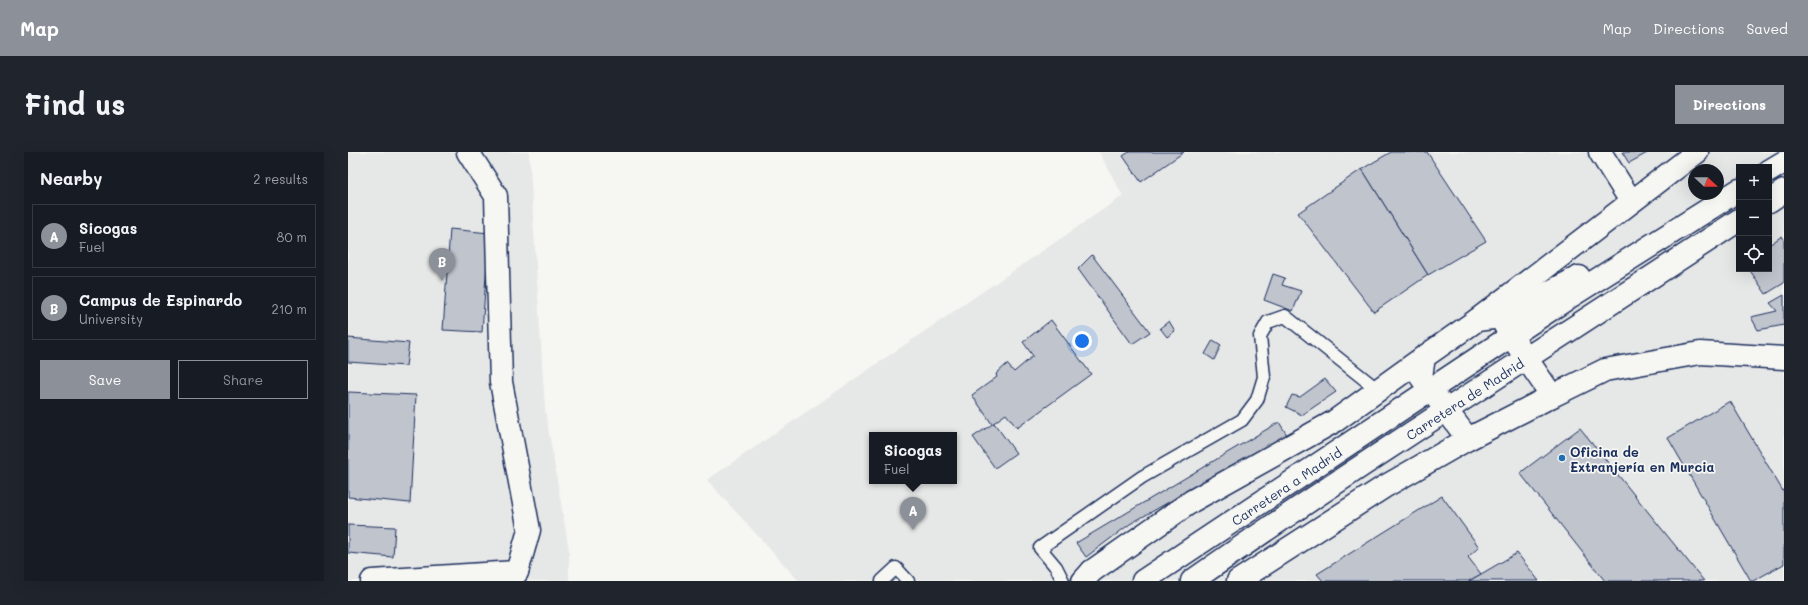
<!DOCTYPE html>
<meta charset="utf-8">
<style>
body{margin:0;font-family:Mali,sans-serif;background:#20242c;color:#f1f3f6}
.controls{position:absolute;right:12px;top:12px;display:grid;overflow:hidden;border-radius:0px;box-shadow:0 4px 16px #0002}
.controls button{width:36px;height:36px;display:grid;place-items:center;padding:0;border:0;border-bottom:1px solid #363941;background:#171b24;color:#f1f3f6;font:20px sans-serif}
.compass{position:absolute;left:1340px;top:12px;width:36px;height:36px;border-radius:50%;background:#171b24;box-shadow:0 4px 16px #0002;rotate:112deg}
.you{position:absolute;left:734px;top:189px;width:14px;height:14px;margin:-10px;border:3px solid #fff;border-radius:50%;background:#1a73e8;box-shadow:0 0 0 6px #1a73e833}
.badge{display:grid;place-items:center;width:26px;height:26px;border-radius:50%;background:#8c9099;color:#fff;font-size:13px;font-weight:700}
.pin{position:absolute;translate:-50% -33px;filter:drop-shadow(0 1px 2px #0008)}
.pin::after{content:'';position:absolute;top:21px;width:14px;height:12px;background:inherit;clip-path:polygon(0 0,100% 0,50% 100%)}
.popup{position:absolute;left:521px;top:280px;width:88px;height:52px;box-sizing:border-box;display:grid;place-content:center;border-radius:0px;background:#171b24;filter:drop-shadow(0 1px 3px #0005);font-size:13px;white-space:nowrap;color:#9ea1a6}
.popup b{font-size:15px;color:#f1f3f6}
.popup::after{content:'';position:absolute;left:50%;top:100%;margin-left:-8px;border:8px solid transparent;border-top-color:#171b24}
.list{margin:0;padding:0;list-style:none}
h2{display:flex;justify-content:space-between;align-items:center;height:52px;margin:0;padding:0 16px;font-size:17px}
h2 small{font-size:13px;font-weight:400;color:#9ea1a6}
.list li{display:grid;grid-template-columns:26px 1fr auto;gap:12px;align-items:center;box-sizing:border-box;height:64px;margin:0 8px 8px;padding:0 8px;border:1px solid #363941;border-radius:0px}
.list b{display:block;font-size:15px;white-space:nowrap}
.list p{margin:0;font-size:13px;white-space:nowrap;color:#9ea1a6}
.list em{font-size:13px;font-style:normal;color:#9ea1a6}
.actions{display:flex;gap:8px;padding:12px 16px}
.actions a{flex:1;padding:9px 0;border:1px solid #8c9099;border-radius:0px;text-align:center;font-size:14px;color:#8c9099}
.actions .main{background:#8c9099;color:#fff}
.icon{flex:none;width:22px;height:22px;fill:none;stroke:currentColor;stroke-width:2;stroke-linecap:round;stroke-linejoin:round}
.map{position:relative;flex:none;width:1436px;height:429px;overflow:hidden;border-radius:0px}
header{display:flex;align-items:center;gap:24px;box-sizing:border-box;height:56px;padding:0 20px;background:#8c9099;color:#fff}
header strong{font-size:19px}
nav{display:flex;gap:22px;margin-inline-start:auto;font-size:14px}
.intro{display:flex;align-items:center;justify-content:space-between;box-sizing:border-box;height:96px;padding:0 24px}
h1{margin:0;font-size:28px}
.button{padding:10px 18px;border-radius:0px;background:#8c9099;color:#fff;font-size:14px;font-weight:700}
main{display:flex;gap:24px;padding:0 24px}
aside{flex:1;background:#171b24;border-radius:0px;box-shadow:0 4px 16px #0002}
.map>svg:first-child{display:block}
.built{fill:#e6e7e7;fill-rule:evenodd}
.building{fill:#c0c4cd;stroke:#1b2f5e}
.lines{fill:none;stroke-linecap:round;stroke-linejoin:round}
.service-casing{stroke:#1b2f5e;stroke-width:15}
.minor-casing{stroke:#1b2f5e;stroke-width:25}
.primary-casing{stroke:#1b2f5e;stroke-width:25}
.service{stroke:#f6f6f2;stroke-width:12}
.minor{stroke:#f6f6f2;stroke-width:22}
.primary{stroke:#f6f6f2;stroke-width:22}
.poi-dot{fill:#1f6fb2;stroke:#f6f6f2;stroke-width:1.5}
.labels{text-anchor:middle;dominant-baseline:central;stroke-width:3.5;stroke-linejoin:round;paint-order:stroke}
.street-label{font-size:13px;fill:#1b2f5e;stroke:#f6f6f2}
.poi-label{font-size:13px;font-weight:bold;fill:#1b2f5e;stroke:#f6f6f2;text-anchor:start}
</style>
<header>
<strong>Map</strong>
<nav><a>Map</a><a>Directions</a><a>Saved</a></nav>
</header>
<div class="intro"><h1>Find us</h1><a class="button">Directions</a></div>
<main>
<aside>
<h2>Nearby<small>2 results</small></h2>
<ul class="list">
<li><span class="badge">A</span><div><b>Sicogas</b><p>Fuel</p></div><em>80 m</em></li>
<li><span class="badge">B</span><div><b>Campus de Espinardo</b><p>University</p></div><em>210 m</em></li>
</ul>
<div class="actions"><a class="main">Save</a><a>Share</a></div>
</aside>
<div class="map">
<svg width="1436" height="429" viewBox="0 0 1436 429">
<rect width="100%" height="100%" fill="#f6f6f2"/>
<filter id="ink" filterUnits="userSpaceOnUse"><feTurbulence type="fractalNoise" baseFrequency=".025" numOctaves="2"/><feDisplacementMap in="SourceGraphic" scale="8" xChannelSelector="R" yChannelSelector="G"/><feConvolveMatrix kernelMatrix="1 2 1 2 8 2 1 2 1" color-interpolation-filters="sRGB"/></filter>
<g filter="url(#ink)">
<g class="built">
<path d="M0 0H181L197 258 221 398V429H0Z"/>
<path d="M751 0H1436V429H451L359 328 775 44ZM1391 15H1421V117H1391ZM1346 18H1370V42H1346ZM524 283H606V329H524Z"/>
</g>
<g class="building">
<path d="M781 0H836L793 30 775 4Z"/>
<path d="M1043 0H1079L1138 89 1080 123 1014 17Z"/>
<path d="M1274 0H1301L1281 11Z"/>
<path d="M1014 17 1080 123 1026 160 950 61Z"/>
<path d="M102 77 141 81 134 180 95 178Z"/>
<path d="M1434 84 1436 87V131L1418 142 1401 117H1421V93Z"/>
<path d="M744 103 802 180 784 192 730 117Z"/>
<path d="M925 122 937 126 934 133 953 139 945 159 916 148Z"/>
<path d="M1436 143V173L1410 178 1403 165 1429 159 1422 151Z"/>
<path d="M703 168 743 222 669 276 658 262 644 272 624 243 649 225 648 222 659 212 666 220 685 204 675 190Z"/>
<path d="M821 169 827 179 819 185 812 176Z"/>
<path d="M0 186 61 191 58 214 0 210Z"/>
<path d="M865 188 873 193 866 208 857 202Z"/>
<path d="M977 227 988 240 954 263 938 255 944 243 952 245Z"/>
<path d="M0 240 68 243 62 351 0 345Z"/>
<path d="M1382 249 1436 341V412L1405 429H1403L1320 286Z"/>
<path d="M931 270 939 283 782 372 738 405 728 391Z"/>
<path d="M646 271 668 301 647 316 625 285Z"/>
<path d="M1232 276 1356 429H1257L1172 321Z"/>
<path d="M1094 344 1131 395 1120 405 1133 422 1121 429H975L969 422Z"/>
<path d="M0 373 47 375 45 405 0 401Z"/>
<path d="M1169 401 1191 429H1121Z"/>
</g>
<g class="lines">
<g class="service-casing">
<g id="service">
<path d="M534 429 548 416 560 429"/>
<path d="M715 429 708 415 692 396 794 325 894 268 909 248 916 225 912 184 920 170 937 164 1030 238"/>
</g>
</g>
<g class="minor-casing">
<g id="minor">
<path d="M120 0 148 44 153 230 181 378 169 420 162 429"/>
<path d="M1252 0 1283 49"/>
<path d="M1129 168 1349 0"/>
<path d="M1204 244 1257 218 1352 201 1436 206"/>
<path d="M744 419 844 349 987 269 1076 205"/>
<path d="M24 429 169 420"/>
<path d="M890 429 1036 335 1120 287"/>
</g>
</g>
<g class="primary-casing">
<g id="primary">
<path d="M1421 19 1436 10"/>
<path d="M1421 49 1436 39"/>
<path d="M1152 165 1163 184 1204 244 1120 287 1073 225 1076 205 1129 168Z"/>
<path d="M1152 165 1231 125"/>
<path d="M735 429 744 419"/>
<path id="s1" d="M795 429 1220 146 1391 38"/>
<path id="s2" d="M844 429C1023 304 1208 188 1391 68"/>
</g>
</g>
<use href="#service" class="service"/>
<use href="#minor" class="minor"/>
<use href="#primary" class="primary"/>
</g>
</g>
<circle class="poi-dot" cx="1214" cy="306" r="4"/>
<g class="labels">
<g class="street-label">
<text stroke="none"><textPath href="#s2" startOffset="328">Carretera de Madrid</textPath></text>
<text stroke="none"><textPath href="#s1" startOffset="172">Carretera a Madrid</textPath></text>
</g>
<g class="poi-label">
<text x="1222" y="299">Oficina de<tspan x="1222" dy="15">Extranjería en Murcia</tspan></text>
</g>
</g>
</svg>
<div class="controls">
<button>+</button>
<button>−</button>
<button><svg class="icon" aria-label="locate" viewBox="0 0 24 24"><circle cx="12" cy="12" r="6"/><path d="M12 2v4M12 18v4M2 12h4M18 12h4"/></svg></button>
</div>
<svg class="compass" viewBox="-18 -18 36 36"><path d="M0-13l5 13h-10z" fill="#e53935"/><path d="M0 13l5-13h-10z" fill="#9ea1a6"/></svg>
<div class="you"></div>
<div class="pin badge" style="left:565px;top:378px">A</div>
<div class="popup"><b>Sicogas</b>Fuel</div>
<div class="pin badge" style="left:94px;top:129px">B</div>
</div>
</main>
